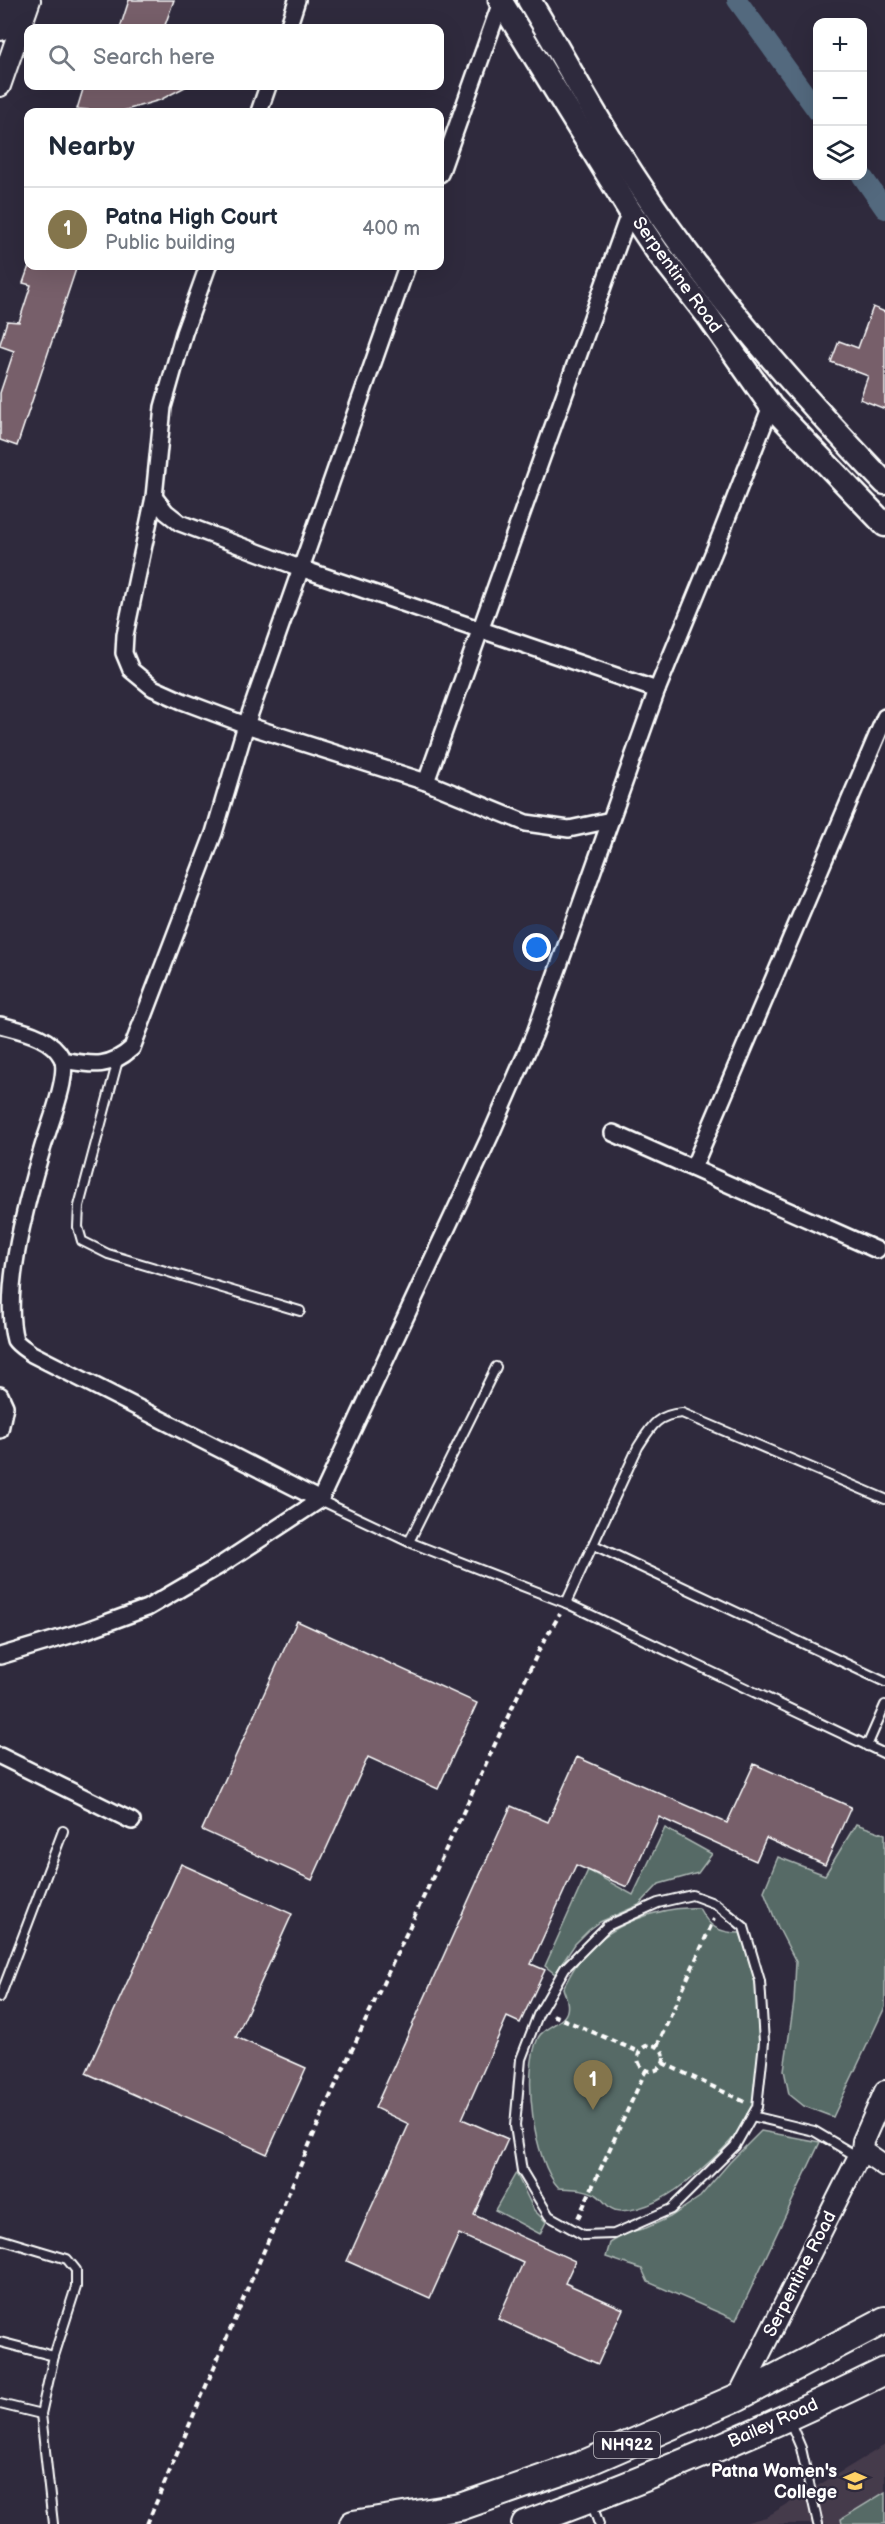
<!DOCTYPE html>
<meta charset="utf-8">
<style>
body{margin:0;font-family:"Balsamiq Sans",sans-serif;background:#f2f2f3;color:#1f2937}
.controls{position:absolute;right:18px;top:18px;display:grid;overflow:hidden;border-radius:12px;box-shadow:0 6px 24px #0002}
.controls button{width:54px;height:54px;display:grid;place-items:center;padding:0;border:0;border-bottom:2px solid #e0e1e3;background:#fff;color:#1f2937;font:30px sans-serif}
.you{position:absolute;left:537px;top:948px;width:21px;height:21px;margin:-15px;border:4px solid #fff;border-radius:50%;background:#1a73e8;box-shadow:0 0 0 9px #1a73e833}
.badge{display:grid;place-items:center;width:39px;height:39px;border-radius:50%;background:#84754c;color:#fff;font-size:20px;font-weight:700}
.pin{position:absolute;translate:-50% -50px;filter:drop-shadow(0 2px 3px #0008)}
.pin::after{content:'';position:absolute;top:32px;width:21px;height:18px;background:inherit;clip-path:polygon(0 0,100% 0,50% 100%)}
.list{margin:0;padding:0;list-style:none}
h2{display:flex;justify-content:space-between;align-items:center;height:78px;margin:0;padding:0 24px;font-size:26px}
h2 small{font-size:20px;font-weight:400;color:#747a83}
.list li{display:grid;grid-template-columns:39px 1fr auto;gap:18px;align-items:center;box-sizing:border-box;height:84px;padding:0 24px;border-top:2px solid #e0e1e3}
.list b{display:block;font-size:22px;white-space:nowrap}
.list p{margin:0;font-size:20px;white-space:nowrap;color:#747a83}
.list em{font-size:20px;font-style:normal;color:#747a83}
.icon{flex:none;width:33px;height:33px;fill:none;stroke:currentColor;stroke-width:2;stroke-linecap:round;stroke-linejoin:round}
.map{position:relative;flex:none;width:885px;height:2524px;overflow:hidden}
.search{position:absolute;background:#fff;box-shadow:0 6px 24px #0002;left:24px;top:24px;width:420px;height:66px;display:flex;align-items:center;gap:15px;box-sizing:border-box;padding:0 21px;border-radius:12px;color:#747a83;font-size:22px}
.panel{position:absolute;background:#fff;box-shadow:0 6px 24px #0002;left:24px;top:108px;width:420px;height:162px;border-radius:12px}
.map>svg:first-child{display:block}
.built{fill:#453a4b}
.green{fill:#566b66;stroke:#aab5b2;stroke-width:1.5}
.lines{fill:none;stroke-linecap:round;stroke-linejoin:round}
.canal{stroke:#53697e;stroke-width:20}
.building{fill:#775f6b;stroke:#fff;stroke-width:1.5}
.service-casing{stroke:#fff;stroke-width:12}
.minor-casing{stroke:#fff;stroke-width:20}
.tertiary-casing{stroke:#fff;stroke-width:24}
.secondary-casing{stroke:#fff;stroke-width:27}
.primary-casing{stroke:#fff;stroke-width:28}
.trunk-casing{stroke:#fff;stroke-width:30}
.path{stroke:#fff;stroke-width:4;stroke-dasharray:6 4.5;stroke-linecap:butt}
.service{stroke:#2f2a3d;stroke-width:8}
.minor{stroke:#2f2a3d;stroke-width:15}
.tertiary{stroke:#2f2a3d;stroke-width:20}
.secondary{stroke:#2f2a3d;stroke-width:22}
.primary{stroke:#2f2a3d;stroke-width:24}
.trunk{stroke:#2f2a3d;stroke-width:26}
.labels{text-anchor:middle;dominant-baseline:central;stroke-width:4.5;stroke-linejoin:round;paint-order:stroke}
.shield{fill:#2f2a3d;stroke:#c1bfc5;stroke-width:1.5}
.shield-label{font-size:16px;font-weight:bold;fill:#fff}
.street-label{font-size:18px;fill:#fff;stroke:#2f2a3d}
.poi-label{font-size:18px;font-weight:bold;fill:#fff;stroke:#2f2a3d;text-anchor:end}
</style>
<div class="map">
<svg width="885" height="2524" viewBox="0 0 885 2524">
<rect width="100%" height="100%" fill="#2f2a3d"/>
<filter id="ink" filterUnits="userSpaceOnUse"><feTurbulence type="fractalNoise" baseFrequency=".0167" numOctaves="2"/><feDisplacementMap in="SourceGraphic" scale="12" xChannelSelector="R" yChannelSelector="G"/><feConvolveMatrix kernelMatrix="1 2 1 2 8 2 1 2 1" color-interpolation-filters="sRGB"/></filter>
<g filter="url(#ink)">
<path class="built" d="M885 2445V2524H740L766 2517Z"/>
<g class="green">
<path d="M856 1824 885 1834V2007L833 2117 804 2106 789 2094 784 2070 794 2002 796 1962 778 1927 764 1891 778 1857 825 1875Z"/>
<path d="M665 1828 712 1854 698 1873 659 1884 639 1905 600 1922 589 1930 575 1944 555 1974 545 1966 588 1870 633 1895Z"/>
<path d="M699 1908C709 1927 719 1933 740 1933 747 1950 754 1967 758 1985 765 2018 762 2095 744 2124 731 2143 714 2158 697 2173 676 2192 649 2210 620 2211 607 2211 605 2199 595 2194 583 2188 572 2189 559 2188 533 2161 522 2072 538 2038 545 2023 572 2024 567 2001 567 1997 564 1993 563 1988 569 1978 574 1966 582 1957 608 1925 658 1906 699 1908Z"/>
<path d="M761 2131 820 2142 736 2320 648 2282 642 2269 606 2257 610 2243 626 2233 646 2228 670 2217 700 2197 730 2162Z"/>
<path d="M516 2173 534 2210 546 2222 540 2234 495 2210Z"/>
<path d="M885 2492V2524H842L841 2519Z"/>
</g>
<g class="lines">
<g class="canal">
<path d="M737 0 818 112"/>
<path d="M862 176 885 209"/>
</g>
</g>
<g class="building">
<path d="M129 0H174L164 28H120Z"/>
<path d="M84 86H187L160 100 119 112 77 109Z"/>
<path d="M29 266H77L17 446 0 440V393L14 351 0 346V344L7 321 19 322 31 285 23 283Z"/>
<path d="M873 307 885 312V409L860 399 868 376 831 362 839 341 858 348Z"/>
<path d="M297 1621 477 1703 438 1789 368 1757 312 1880 202 1830Z"/>
<path d="M577 1757 727 1823 754 1764 851 1807 825 1865 766 1838 756 1861 659 1817 627 1887 576 1865 531 1964 545 1970 520 2023 507 2017 462 2119 508 2139 474 2215 575 2261 565 2283 623 2309 598 2364 498 2319 523 2263 459 2234 430 2298 347 2261 409 2124 375 2108 511 1806 548 1822Z"/>
<path d="M181 1864 292 1914 236 2037 306 2068 267 2154 86 2073Z"/>
</g>
<g class="lines">
<g class="service-casing">
<g id="service">
<path d="M118 1060 79 1206 78 1227 82 1241 108 1254 300 1311"/>
<path d="M320 1500 409 1542 566 1603 885 1754"/>
<path d="M409 1542 496 1367"/>
<path d="M594 1545 885 1682"/>
<path d="M566 1603 638 1447C651 1427 656 1415 682 1413L885 1499"/>
<path d="M867 1746 885 1705"/>
<path d="M692 1895 716 1904 744 1927 760 1981 764 2042 757 2107 735 2146 671 2209 614 2234 583 2235 549 2216 522 2171 515 2126 521 2059 538 2015 565 1968 607 1926 658 1903Z"/>
<path d="M0 1997 63 1831"/>
<path d="M752 2116 814 2131 858 2157"/>
<path d="M0 2239 67 2259 76 2270V2287L54 2356 41 2414 53 2524"/>
<path d="M0 2342 54 2356"/>
<path d="M0 2404 41 2414"/>
<path d="M790 2422 801 2448 818 2524"/>
<path d="M591 2502 599 2524"/>
</g>
</g>
<g class="minor-casing">
<g id="minor">
<path d="M288 28 297 0"/>
<path d="M259 112 268 86"/>
<path d="M440 174 501 2"/>
<path d="M208 266 184 333 163 407 154 497 125 635 124 653 131 670 153 688 182 701 246 725 426 782 526 823 569 829 611 820"/>
<path d="M154 497 166 512 180 523 300 568 657 690"/>
<path d="M426 782 630 211"/>
<path d="M0 1025C22 1031 51 1036 62 1058 68 1071 57 1103 53 1116 34 1171 0 1286 15 1340 18 1345 27 1350 32 1354L320 1500"/>
<path d="M63 1060C92 1065 109 1069 132 1048L214 833 246 725 407 266"/>
<path d="M613 1133 877 1250"/>
<path d="M693 1168 885 717"/>
<path d="M0 1395 5 1406 0 1430"/>
<path d="M0 1656 87 1630 147 1608 219 1566 320 1500 491 1134 535 1033 657 690 717 544 771 406"/>
<path d="M0 1756 132 1821"/>
</g>
</g>
<g class="tertiary-casing">
<g id="tertiary">
<path d="M0 86 30 0"/>
<path d="M885 2091 863 2141 862 2150 885 2166"/>
<path d="M738 2397 862 2150"/>
</g>
</g>
<g class="secondary-casing">
<g id="secondary">
<path d="M500 0 630 211 657 251 708 316 771 406 885 525"/>
<path d="M529 0C566 61 599 125 639 184 710 292 796 390 885 483"/>
</g>
</g>
<g class="primary-casing">
<path id="primary" d="M0 28 10 0"/>
</g>
<g class="trunk-casing">
<g id="trunk">
<path d="M353 2524 460 2507 581 2465 738 2397 885 2320"/>
<path d="M525 2524C648 2479 768 2429 885 2371"/>
</g>
</g>
<g class="path">
<path d="M553 2015 639 2052"/>
<circle cx="651" cy="2058" r="13"/>
<path d="M657 2046 714 1919"/>
<path d="M663 2063 745 2102"/>
<path d="M578 2218 646 2070"/>
<path d="M147 2524 328 2101 540 1648 560 1614"/>
</g>
<use href="#service" class="service"/>
<use href="#minor" class="minor"/>
<use href="#tertiary" class="tertiary"/>
<use href="#secondary" class="secondary"/>
<use href="#primary" class="primary"/>
<use href="#trunk" class="trunk"/>
</g>
</g>
<defs>
<g id="university-bare" transform="scale(1.8)"><path d="M0-5L7-2L0 1L-7-2ZM-4 1L0 2.5L4 1V4Q0 6-4 4Z" fill="#ffd166" stroke="#2f2a3d" stroke-width="2.5" paint-order="stroke"/></g>
</defs>
<g fill-rule="evenodd">
<use href="#university-bare" x="855" y="2481"/>
</g>
<g class="labels">
<rect class="shield" x="594" y="2432" width="66" height="26" rx="4.5"/>
<g class="shield-label">
<text x="627" y="2445">NH922</text>
</g>
<g class="street-label">
<text transform="translate(677 275) rotate(54)">Serpentine Road</text>
<text transform="translate(800 2274) rotate(-63)">Serpentine Road</text>
<text transform="translate(773 2423) rotate(-24)">Bailey Road</text>
</g>
<g class="poi-label">
<text x="837" y="2471">Patna Women's<tspan x="837" dy="21">College</tspan></text>
</g>
</g>
</svg>
<div class="controls">
<button>+</button>
<button>−</button>
<button><svg class="icon" aria-label="layers" viewBox="0 0 24 24"><path d="M12 4l9 5-9 5-9-5zM3 14l9 5 9-5"/></svg></button>
</div>
<div class="you"></div>
<div class="pin badge" style="left:593px;top:2110px">1</div>
<div class="search"><svg class="icon" aria-label="search" viewBox="0 0 24 24"><circle cx="10" cy="10" r="6"/><path d="M15 15l6 6"/></svg>Search here</div>
<section class="panel">
<h2>Nearby<small></small></h2>
<ul class="list">
<li><span class="badge">1</span><div><b>Patna High Court</b><p>Public building</p></div><em>400 m</em></li>
</ul>
</section>
</div>
